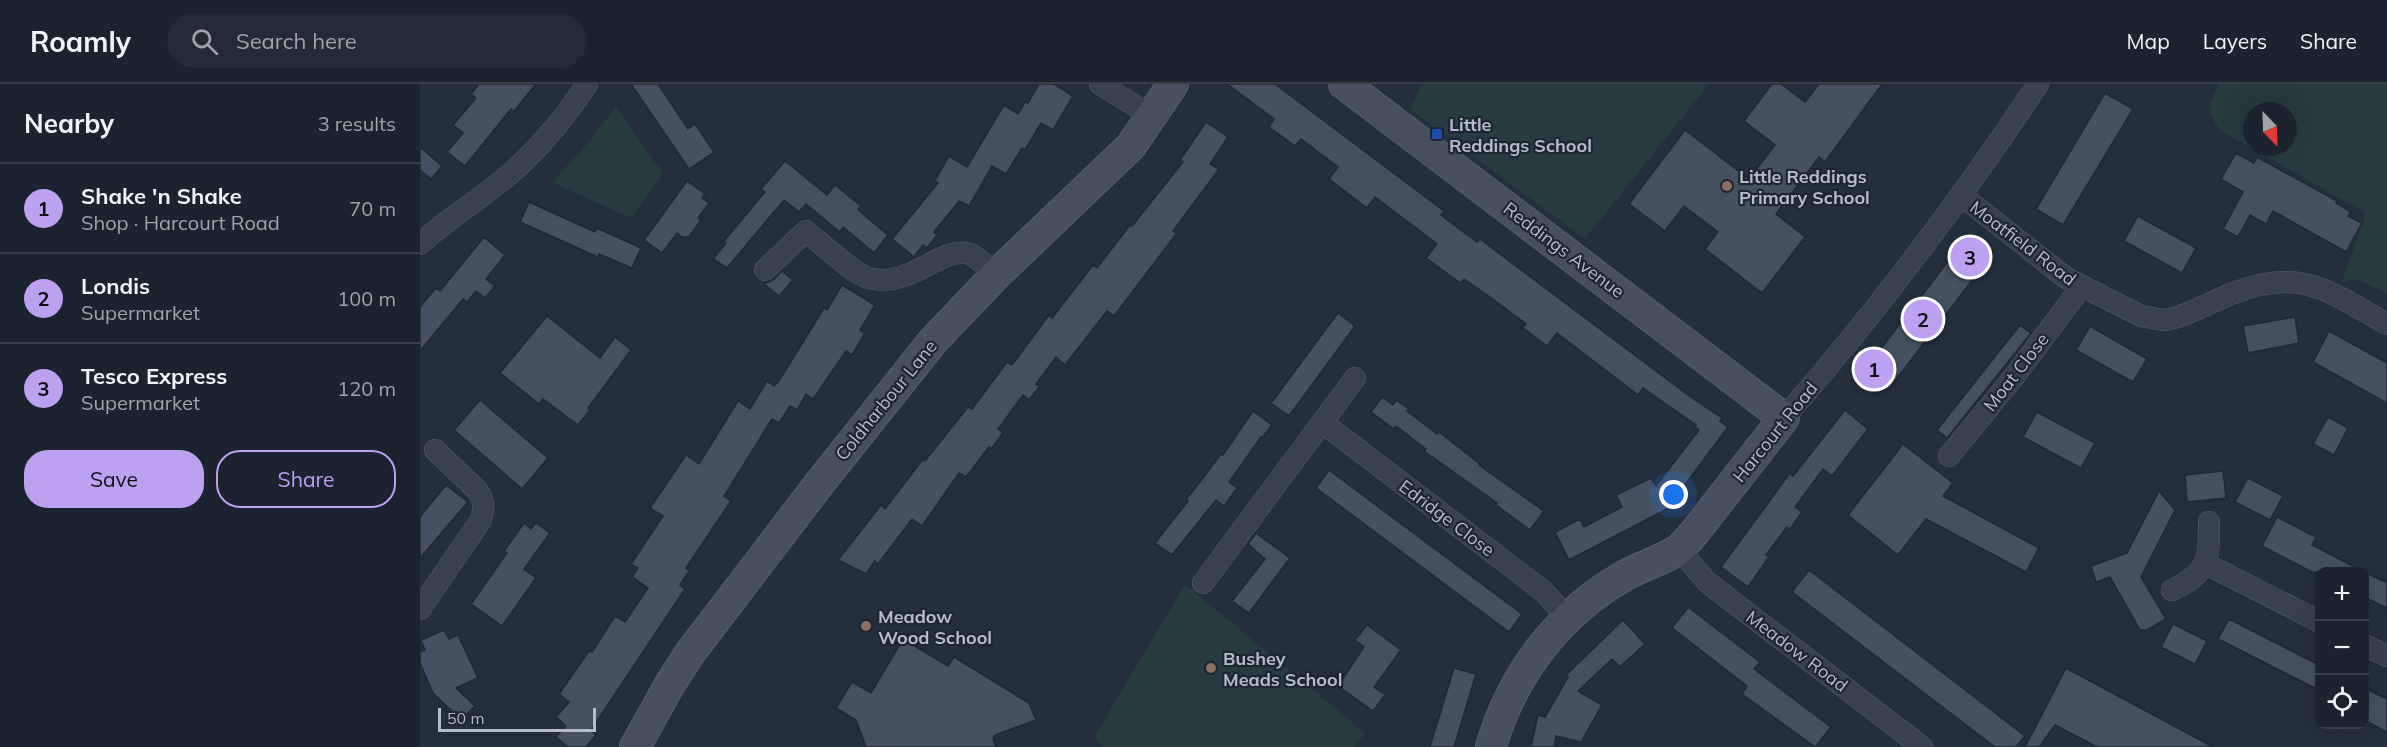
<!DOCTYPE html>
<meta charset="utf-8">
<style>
body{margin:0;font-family:Mulish,sans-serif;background:#242b36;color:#f1f3f6}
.controls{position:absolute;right:18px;bottom:18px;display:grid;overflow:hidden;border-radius:12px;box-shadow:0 6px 24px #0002}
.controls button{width:54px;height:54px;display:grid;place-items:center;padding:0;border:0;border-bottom:2px solid #39404a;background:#1b232e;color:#f1f3f6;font:30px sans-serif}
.compass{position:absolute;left:1823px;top:18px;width:54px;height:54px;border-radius:50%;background:#1b232e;box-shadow:0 6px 24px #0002;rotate:157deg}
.scale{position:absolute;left:18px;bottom:15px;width:158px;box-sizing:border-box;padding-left:6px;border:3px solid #b4bcc9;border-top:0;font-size:16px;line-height:21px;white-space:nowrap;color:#b4bcc9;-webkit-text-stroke:4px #1d2633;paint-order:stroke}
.you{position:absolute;left:1254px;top:411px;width:21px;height:21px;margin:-15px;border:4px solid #fff;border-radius:50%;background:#1a73e8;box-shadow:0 0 0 9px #1a73e833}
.badge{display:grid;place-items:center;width:39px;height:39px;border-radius:50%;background:#bca0f2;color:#111;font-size:20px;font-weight:700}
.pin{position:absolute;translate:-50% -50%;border:3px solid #fff;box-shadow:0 2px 6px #0006}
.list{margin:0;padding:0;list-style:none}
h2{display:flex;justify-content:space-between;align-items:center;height:78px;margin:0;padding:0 24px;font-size:26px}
h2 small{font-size:20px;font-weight:400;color:#a0a4aa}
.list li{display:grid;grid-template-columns:39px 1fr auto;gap:18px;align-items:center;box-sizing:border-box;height:90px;padding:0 24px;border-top:2px solid #39404a}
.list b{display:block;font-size:22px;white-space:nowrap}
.list p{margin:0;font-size:20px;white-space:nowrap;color:#a0a4aa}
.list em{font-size:20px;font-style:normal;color:#a0a4aa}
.actions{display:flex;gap:12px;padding:18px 24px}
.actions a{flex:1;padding:14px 0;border:2px solid #bca0f2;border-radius:24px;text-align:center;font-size:21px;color:#bca0f2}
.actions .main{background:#bca0f2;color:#111}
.icon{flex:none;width:33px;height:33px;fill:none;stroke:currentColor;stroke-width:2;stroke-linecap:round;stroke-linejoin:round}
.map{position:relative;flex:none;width:1967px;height:663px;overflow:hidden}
header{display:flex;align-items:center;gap:36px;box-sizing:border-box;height:84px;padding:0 30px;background:#1b232e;border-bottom:2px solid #39404a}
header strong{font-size:28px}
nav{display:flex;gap:33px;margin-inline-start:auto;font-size:21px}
.search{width:420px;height:54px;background:#242b36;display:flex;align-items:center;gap:15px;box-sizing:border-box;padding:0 21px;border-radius:33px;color:#a0a4aa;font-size:22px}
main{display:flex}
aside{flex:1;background:#1b232e}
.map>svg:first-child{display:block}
.green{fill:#263c3f;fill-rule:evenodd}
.building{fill:#455162;stroke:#1f2835;stroke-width:1.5}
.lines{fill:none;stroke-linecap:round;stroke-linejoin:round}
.street-casing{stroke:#565f6c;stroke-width:22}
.secondary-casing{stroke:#565f6c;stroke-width:32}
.street{stroke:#38414e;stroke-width:21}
.secondary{stroke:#465061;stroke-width:30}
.transit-dot{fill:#1a4fb4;stroke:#1d2633;stroke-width:2}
.education-dot{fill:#8d6e63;stroke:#1d2633;stroke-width:2}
.labels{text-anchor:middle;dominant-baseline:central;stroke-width:4.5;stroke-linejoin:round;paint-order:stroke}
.poi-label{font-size:18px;font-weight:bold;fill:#b4bcc9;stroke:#1d2633;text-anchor:start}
.street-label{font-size:18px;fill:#b4bcc9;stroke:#1d2633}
</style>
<header>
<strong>Roamly</strong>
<div class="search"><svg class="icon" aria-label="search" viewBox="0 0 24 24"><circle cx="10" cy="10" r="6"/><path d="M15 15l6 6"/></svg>Search here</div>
<nav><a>Map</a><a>Layers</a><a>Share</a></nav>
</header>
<main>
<aside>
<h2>Nearby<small>3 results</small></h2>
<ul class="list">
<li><span class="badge">1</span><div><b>Shake 'n Shake</b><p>Shop · Harcourt Road</p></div><em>70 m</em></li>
<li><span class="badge">2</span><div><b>Londis</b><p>Supermarket</p></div><em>100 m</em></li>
<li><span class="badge">3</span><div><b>Tesco Express</b><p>Supermarket</p></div><em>120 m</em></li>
</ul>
<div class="actions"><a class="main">Save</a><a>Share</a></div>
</aside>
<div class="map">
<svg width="1967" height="663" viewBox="0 0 1967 663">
<rect width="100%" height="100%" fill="#242f3e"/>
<g class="green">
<path d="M1002 0H1289L1165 155 990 25Z"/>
<path d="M1799 0H1967V212L1966 209 1937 195 1922 198 1946 129 1800 46C1785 26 1789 21 1799 0ZM1832 27H1868V63H1832Z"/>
<path d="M196 23 241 87V93L213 131 208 133 132 98 162 66Z"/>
<path d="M765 500 945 649 935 663H682L675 652Z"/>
</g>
<g class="building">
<path d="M59 0H116L94 27 91 25 45 82 27 68 43 49 33 41 56 14 51 10Z"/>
<path d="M211 0H238L268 45 275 40 294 68 269 85Z"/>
<path d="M619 0H634L653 12 633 46 621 39 605 66 602 64 586 90 572 82 549 122 539 117 514 148 517 151 507 164 503 161 494 173 472 155 518 99 515 96 529 72 547 83 584 21 598 30 605 18 608 19Z"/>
<path d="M807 0H855L1024 127 1021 131 1057 158 1060 155 1272 314 1302 334 1300 337 1308 343 1247 425 1149 476 1135 448 1160 435 1164 443 1202 423 1196 411 1231 394 1236 402 1279 346 1275 343 1276 341 1223 304 1218 311 1137 249 1127 262 1103 244 1106 240 1070 213 1044 195 1040 199 1006 174 1017 160 955 113 947 124 909 95 918 83 881 55 875 62 849 43 854 35Z"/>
<path d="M1352 0H1361L1385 18 1399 0H1462L1405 78 1399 73 1356 130 1385 153 1342 209 1285 165 1298 148 1264 122 1245 147 1209 120 1265 46 1329 95 1355 61 1324 37Z"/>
<path d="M1685 9 1713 25 1643 141 1616 125Z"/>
<path d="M786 38 808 53 790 80 799 85 753 147 757 149 694 232 687 227 645 281 636 273 616 300 620 302 609 316 603 311 578 345 583 349 571 365 569 363 546 393 539 389 502 442 492 435 458 480 455 477 446 490 418 476 461 421 465 425 503 375 505 377 548 323 552 325 587 278 592 281 629 231 632 234 673 181 677 184 710 141 712 142 763 78 760 76Z"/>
<path d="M0 63 22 82 11 95 0 86Z"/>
<path d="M1816 69 1834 79 1837 73 1917 117 1916 119 1931 128 1928 132 1942 139 1926 168 1853 127 1846 140 1830 131 1818 153 1803 145 1823 108 1801 95Z"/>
<path d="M365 77 407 111 415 101 441 122 438 126 468 151 454 169 423 143 420 148 386 120 379 128 364 116 307 184 293 175 306 159 304 157 345 108 341 105Z"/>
<path d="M267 97 285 110 282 114 289 119 278 134 281 136 269 153H262L257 149 242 169 224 156Z"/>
<path d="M109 118 175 148 177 144 221 164 212 184 179 170 178 173 100 138Z"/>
<path d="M1718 132 1776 164 1762 189 1704 157Z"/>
<path d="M1549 150 1573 169 1468 306 1443 288Z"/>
<path d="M64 153 85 171 66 195 75 202 65 214 56 207 47 218 43 215 0 267V223L16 204 20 207Z"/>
<path d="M362 187 373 196 359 212 344 200 353 196Z"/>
<path d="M422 201 455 221 440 246 445 249 432 271 426 267 393 315 386 310 377 326 370 322 359 339 352 335 304 412 311 417 266 484 269 487 260 501 265 505 171 646 176 651 166 663H148L136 653 146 642 136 633 149 618 139 610 169 567 172 568 195 532 205 538 228 504 212 493 218 484 211 480 243 432 230 424 266 371 279 380 318 317 330 325 347 297 354 302 359 297 404 224 407 226Z"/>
<path d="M918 229 935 242 869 332 851 319Z"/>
<path d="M127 232 180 274 195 253 211 266 168 324 170 326 158 341 123 315 119 320 80 289Z"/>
<path d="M1875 233 1879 259 1828 269 1823 242Z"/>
<path d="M1600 241 1611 249 1527 354 1517 346Z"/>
<path d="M1670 242 1727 275 1713 298 1656 266Z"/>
<path d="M1909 247 1967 279V319L1893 278Z"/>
<path d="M962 313 973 321 976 316 989 325 987 327 1017 350 1019 348 1060 380 1059 381 1124 427 1110 446 1076 421 1077 419 1004 367 1006 365 976 342 974 345 951 328Z"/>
<path d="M60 316 128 374 102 405 34 346Z"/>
<path d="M1425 326 1448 345 1412 392 1403 385 1375 423 1382 428 1370 445 1367 443 1346 471 1349 473 1328 503 1301 483 1370 389 1373 392Z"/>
<path d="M833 327 852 341 842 354 841 353 809 398 817 404 804 422 796 416 752 471 735 459 768 417 766 416 801 370 803 371Z"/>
<path d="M1617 328 1675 359 1661 384 1603 353Z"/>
<path d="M1908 333 1928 344 1914 371 1893 360Z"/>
<path d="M1483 360 1533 399 1523 412 1619 464 1606 488 1506 435 1478 471 1428 431Z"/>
<path d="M909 386 1102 530 1089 548 896 404Z"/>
<path d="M1803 387 1806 414 1767 418 1765 391Z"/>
<path d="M1828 394 1863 412 1850 436 1815 418Z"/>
<path d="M26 401 48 418 0 474V433Z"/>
<path d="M1739 407 1755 426 1721 493 1746 535 1727 546H1720L1690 493 1676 498 1671 482 1707 469Z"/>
<path d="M1857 433 1896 453 1892 461 1944 488H1892L1842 462Z"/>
<path d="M104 439 111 445 116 439 130 449 104 485 116 494 82 542 51 520 87 469 84 467Z"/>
<path d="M836 449 870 474 829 529 812 517 845 475 828 460Z"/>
<path d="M1389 486 1605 652 1596 663H1575L1372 508Z"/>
<path d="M1944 488 1967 499V524L1944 513Z"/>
<path d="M1268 523 1340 578 1334 585 1411 643 1395 663 1322 610 1327 602 1252 544Z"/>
<path d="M1809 535 1899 581V606L1798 555Z"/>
<path d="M1203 536 1225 560 1200 583 1192 575 1158 607 1182 621 1161 658 1136 652 1134 663H1111L1118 631 1125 633 1148 593 1146 591Z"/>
<path d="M1753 540 1787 557 1775 580 1741 563Z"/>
<path d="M947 541 981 566 954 603 965 611 953 627 918 602 944 563 935 556Z"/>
<path d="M24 546 29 555 38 551 58 594 36 604 55 622 41 636 13 609 0 579V568L5 566 1 556Z"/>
<path d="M483 555 528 582 534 573 609 619 616 636 575 651 573 654 576 663H446L436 636 416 624 432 598 451 609Z"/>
<path d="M1034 584 1056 590 1034 663H1010Z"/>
<path d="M1646 584 1793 663H1677L1635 641 1619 663H1605Z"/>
<path d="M1944 604 1967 615V648L1944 636Z"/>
</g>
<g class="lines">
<g class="street-casing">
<g id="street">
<path d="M680 0 733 33"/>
<path d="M1541 111 1646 194 1721 232 1743 236 1751 235C1772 229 1791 218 1811 210 1880 182 1908 207 1967 240"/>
<path d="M0 160C32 131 71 109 102 79 126 56 149 28 167 0"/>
<path d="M345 186 386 147C402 160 432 189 449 194 488 205 518 165 546 169 557 171 567 184 576 191"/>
<path d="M1364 334C1456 229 1540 117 1618 0"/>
<path d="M903 339 1123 507 1147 533"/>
<path d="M1529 372 1597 289 1662 202"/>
<path d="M1259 465 1287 498 1502 663"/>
<path d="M1786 480 1900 538"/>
<path d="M783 499 935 294"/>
<path d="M1752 506C1789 488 1789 476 1789 438"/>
<path d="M0 525 61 436C64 424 65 417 57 406L15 366"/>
<path d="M1944 561 1967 572"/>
</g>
</g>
<g class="secondary-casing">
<g id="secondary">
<path d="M924 0 1364 334 1274 449C1269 455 1264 461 1258 466 1241 477 1221 482 1204 492 1138 530 1092 590 1071 663"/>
<path d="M215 663 250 600 270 569 399 400 513 257 576 191 711 62 753 0"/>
</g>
</g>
<use href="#street" class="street"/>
<use href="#secondary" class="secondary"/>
</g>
<rect class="transit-dot" x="1011" y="44" width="12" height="12" rx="3"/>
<g class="education-dot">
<circle cx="1307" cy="102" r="6"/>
<circle cx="446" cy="542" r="6"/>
<circle cx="791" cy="584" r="6"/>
</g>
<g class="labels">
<g class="poi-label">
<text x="1029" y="40">Little<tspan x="1029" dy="21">Reddings School</tspan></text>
<text x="1319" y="92">Little Reddings<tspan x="1319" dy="21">Primary School</tspan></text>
<text x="458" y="532">Meadow<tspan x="458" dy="21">Wood School</tspan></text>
<text x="803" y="574">Bushey<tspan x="803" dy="21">Meads School</tspan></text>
</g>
<g class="street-label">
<text transform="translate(1603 159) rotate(37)">Moatfield Road</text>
<text transform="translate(1144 166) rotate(37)">Reddings Avenue</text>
<text transform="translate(1596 288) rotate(-52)">Moat Close</text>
<text transform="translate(466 316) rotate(-51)">Coldharbour Lane</text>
<text transform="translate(1355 348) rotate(-51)">Harcourt Road</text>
<text transform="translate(1027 434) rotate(37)">Edridge Close</text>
<text transform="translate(1377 567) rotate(37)">Meadow Road</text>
</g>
</g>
</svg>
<div class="controls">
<button>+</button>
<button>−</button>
<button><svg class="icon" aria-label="locate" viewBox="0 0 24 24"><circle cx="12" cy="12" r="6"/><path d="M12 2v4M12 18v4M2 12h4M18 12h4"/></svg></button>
</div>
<svg class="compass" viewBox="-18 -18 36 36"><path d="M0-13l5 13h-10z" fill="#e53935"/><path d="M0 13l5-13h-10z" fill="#a0a4aa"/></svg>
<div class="scale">50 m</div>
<div class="you"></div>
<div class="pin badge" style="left:1454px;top:285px">1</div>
<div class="pin badge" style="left:1503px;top:235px">2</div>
<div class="pin badge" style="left:1550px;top:173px">3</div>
</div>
</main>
